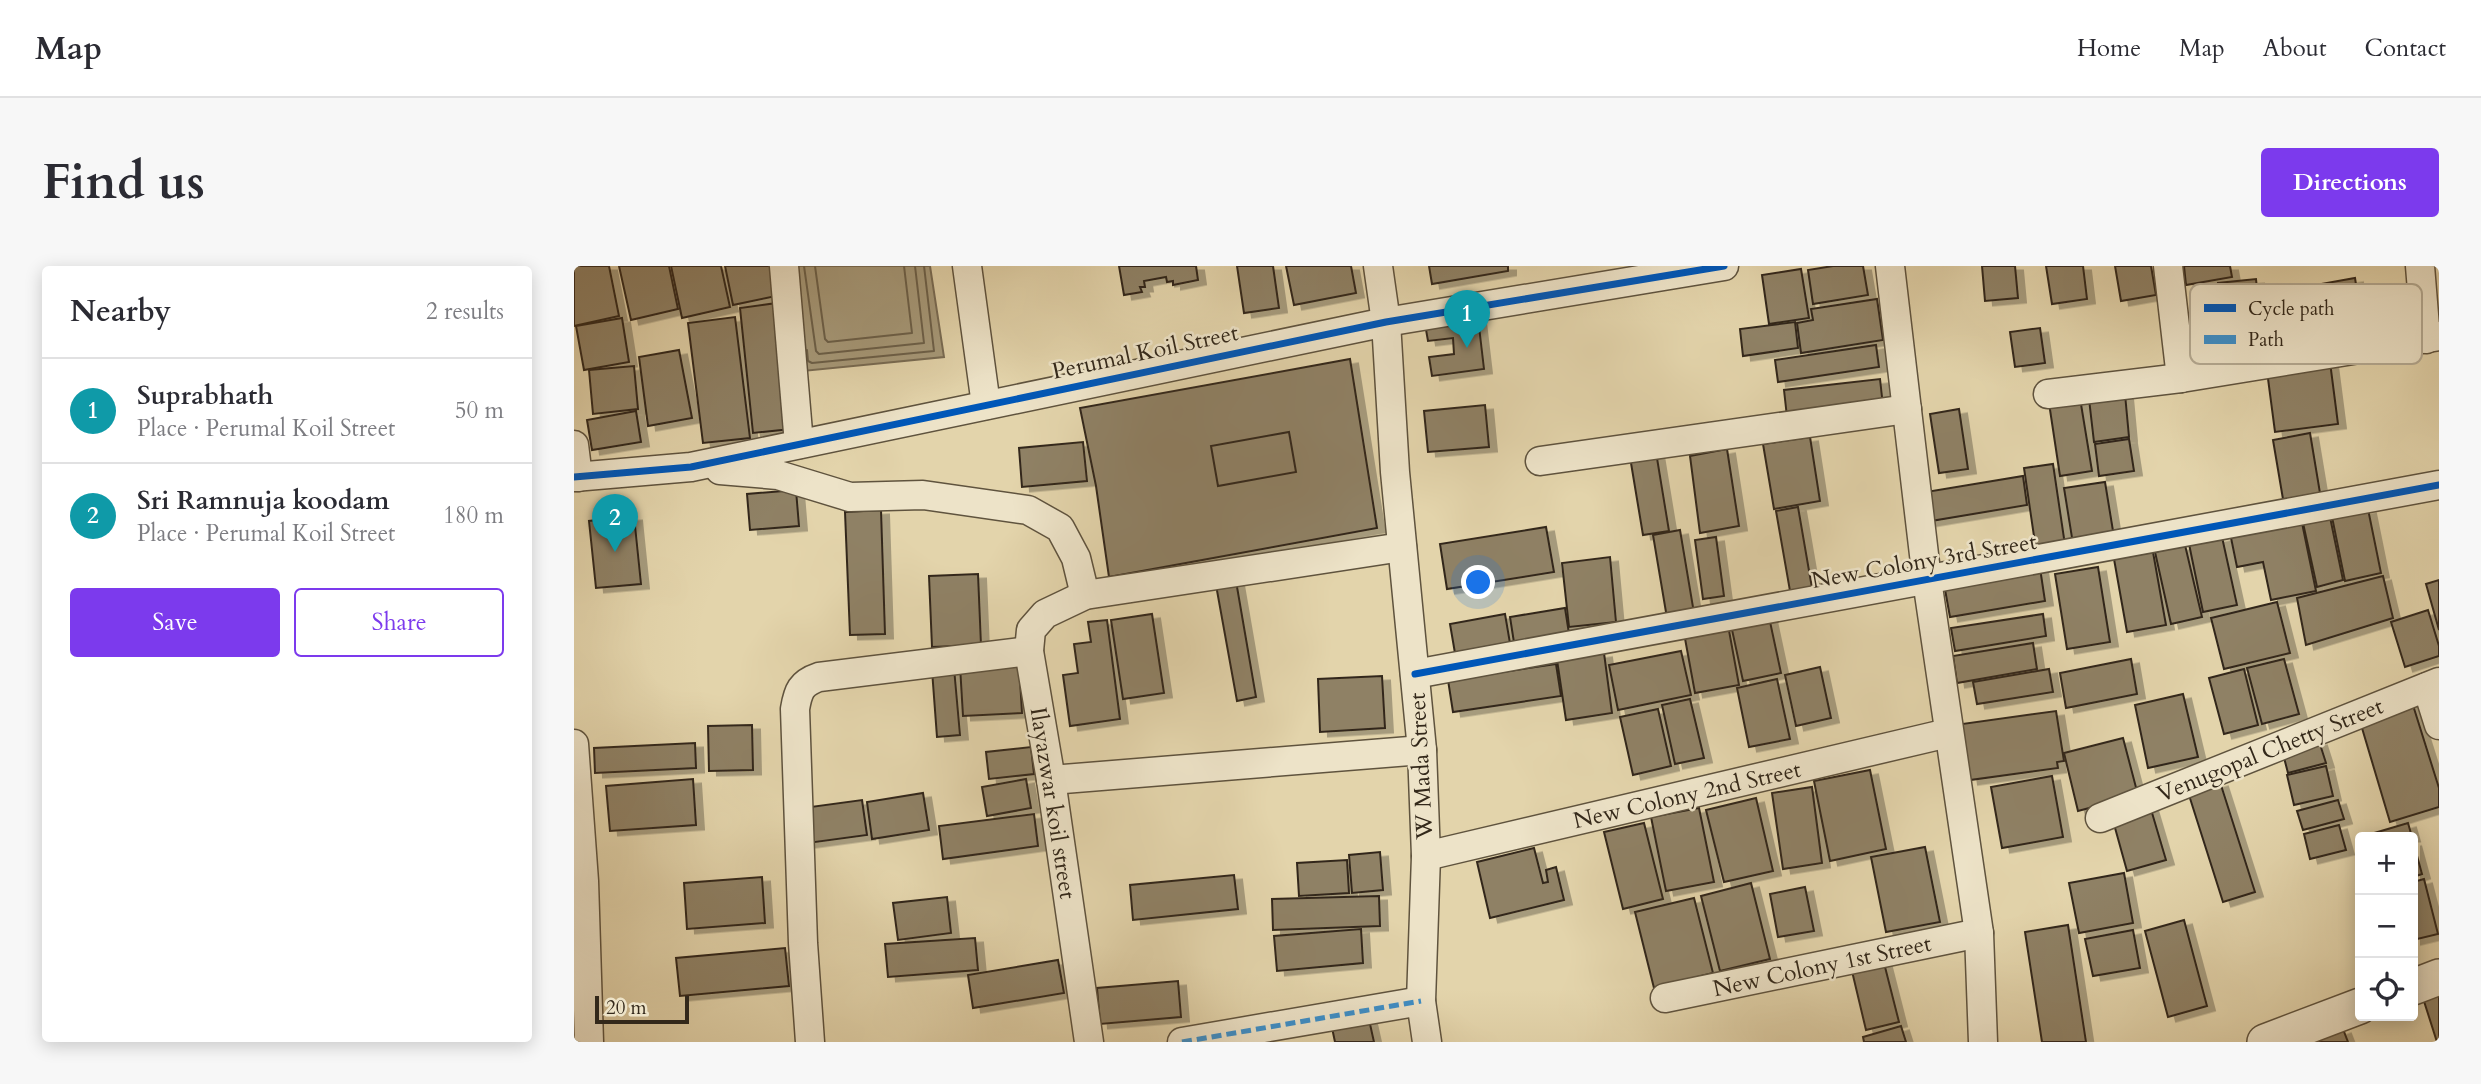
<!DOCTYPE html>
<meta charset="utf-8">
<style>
body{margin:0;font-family:Cardo,serif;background:#f7f7f7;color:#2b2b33}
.controls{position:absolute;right:21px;bottom:21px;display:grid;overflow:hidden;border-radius:7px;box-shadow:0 4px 18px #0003}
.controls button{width:63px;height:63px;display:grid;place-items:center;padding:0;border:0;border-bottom:2px solid #e1e1e2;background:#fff;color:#2b2b33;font:35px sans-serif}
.scale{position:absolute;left:21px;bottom:18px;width:94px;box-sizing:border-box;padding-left:7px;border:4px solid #33281a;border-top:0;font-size:19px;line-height:24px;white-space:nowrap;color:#33281a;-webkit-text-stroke:5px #ede3c8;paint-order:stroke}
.you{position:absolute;left:905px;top:317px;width:24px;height:24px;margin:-18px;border:5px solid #fff;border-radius:50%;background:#1a73e8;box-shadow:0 0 0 10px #1a73e833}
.badge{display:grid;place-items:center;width:46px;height:46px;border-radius:50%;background:#7c3aed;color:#fff;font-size:23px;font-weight:700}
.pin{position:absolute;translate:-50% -58px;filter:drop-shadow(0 2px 4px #0008)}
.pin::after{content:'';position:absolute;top:37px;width:24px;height:21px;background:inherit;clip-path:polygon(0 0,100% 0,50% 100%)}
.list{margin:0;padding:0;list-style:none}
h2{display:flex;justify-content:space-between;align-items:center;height:91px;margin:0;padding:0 28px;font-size:30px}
h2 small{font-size:23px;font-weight:400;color:#7c7c81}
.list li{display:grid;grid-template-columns:46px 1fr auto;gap:21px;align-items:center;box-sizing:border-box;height:105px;padding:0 28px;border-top:2px solid #e1e1e2}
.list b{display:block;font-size:26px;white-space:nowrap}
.list p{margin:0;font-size:23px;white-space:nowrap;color:#7c7c81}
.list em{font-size:23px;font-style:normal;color:#7c7c81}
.actions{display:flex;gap:14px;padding:21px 28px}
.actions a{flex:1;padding:16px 0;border:2px solid #7c3aed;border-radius:7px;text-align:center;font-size:24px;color:#7c3aed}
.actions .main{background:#7c3aed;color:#fff}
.icon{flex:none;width:38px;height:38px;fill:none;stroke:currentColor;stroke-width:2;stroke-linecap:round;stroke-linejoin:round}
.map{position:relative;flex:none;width:1865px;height:776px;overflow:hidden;border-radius:7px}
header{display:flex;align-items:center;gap:42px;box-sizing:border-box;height:98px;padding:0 35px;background:#fff;border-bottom:2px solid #e1e1e2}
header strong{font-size:33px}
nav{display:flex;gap:38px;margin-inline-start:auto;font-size:24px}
.intro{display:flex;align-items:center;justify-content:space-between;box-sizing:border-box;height:168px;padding:0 42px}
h1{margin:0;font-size:49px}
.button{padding:18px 32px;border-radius:7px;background:#7c3aed;color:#fff;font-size:24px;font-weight:700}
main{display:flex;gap:42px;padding:0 42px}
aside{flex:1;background:#fff;border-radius:7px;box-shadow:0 4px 18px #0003}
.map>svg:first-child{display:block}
.water{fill:#a79a7a;stroke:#796c54;stroke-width:2}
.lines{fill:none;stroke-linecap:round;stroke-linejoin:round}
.shore{stroke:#6d614a;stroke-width:2}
.building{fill:#8f8165;stroke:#33281a;stroke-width:2;filter:url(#shadow)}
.minor-casing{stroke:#5f533e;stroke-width:31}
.tertiary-casing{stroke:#5f533e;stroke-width:38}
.minor{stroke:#ede3c8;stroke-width:28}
.tertiary{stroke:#ede3c8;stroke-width:35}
.quiet{stroke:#3d8fc9;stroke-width:5;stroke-dasharray:10 5;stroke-linecap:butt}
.cycleway-casing{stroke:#ede3c8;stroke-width:11}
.cycleway{stroke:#0057b8;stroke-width:7}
.labels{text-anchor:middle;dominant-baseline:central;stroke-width:5;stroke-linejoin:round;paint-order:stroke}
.street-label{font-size:23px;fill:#33281a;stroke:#ede3c8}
.key{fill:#ede3c8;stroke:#b5ab94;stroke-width:2}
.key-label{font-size:19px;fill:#33281a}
</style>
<header>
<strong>Map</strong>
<nav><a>Home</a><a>Map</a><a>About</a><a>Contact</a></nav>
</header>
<div class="intro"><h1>Find us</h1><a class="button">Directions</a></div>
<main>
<aside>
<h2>Nearby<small>2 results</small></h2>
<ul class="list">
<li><span class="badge" style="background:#0f9aa8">1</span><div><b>Suprabhath</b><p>Place · Perumal Koil Street</p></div><em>50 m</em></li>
<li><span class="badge" style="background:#0f9aa8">2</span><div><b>Sri Ramnuja koodam</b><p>Place · Perumal Koil Street</p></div><em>180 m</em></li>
</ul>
<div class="actions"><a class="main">Save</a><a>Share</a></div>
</aside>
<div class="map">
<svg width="1865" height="776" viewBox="0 0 1865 776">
<defs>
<filter id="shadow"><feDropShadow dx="8" dy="4.5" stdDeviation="0" flood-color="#0004"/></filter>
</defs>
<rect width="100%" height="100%" fill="#e3d4ab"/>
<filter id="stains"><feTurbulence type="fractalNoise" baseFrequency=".00286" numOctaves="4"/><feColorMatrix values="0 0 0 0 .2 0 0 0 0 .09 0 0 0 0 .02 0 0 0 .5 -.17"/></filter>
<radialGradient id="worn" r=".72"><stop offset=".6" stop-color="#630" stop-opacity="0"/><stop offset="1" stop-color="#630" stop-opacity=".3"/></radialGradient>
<path class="water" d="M214 0H356L370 91 229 105Z"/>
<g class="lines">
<g class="shore">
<path d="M230 0 242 85 245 88 350 77 341 0"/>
<path d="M241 0 251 73 254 76 338 67 330 0"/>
<path d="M233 84 234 95 238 97 360 85 350 0"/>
</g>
</g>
<g class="building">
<path d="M0 0H35L45 50 0 60Z"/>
<path d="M45 0H95L104 43 57 54Z"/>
<path d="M97 0H147L156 41 108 52Z"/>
<path d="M151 0H202L207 29 159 39Z"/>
<path d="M545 0H622L624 14 599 19V15L593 16 592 11 570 15 571 21H566L568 26 550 29Z"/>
<path d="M663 0H699L705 42 670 47Z"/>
<path d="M712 0H777L782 27 720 39Z"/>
<path d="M855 0H934V5L858 18Z"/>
<path d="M1259 0H1289L1294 29 1239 38 1234 4Z"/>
<path d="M1408 0H1441L1444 32 1411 35Z"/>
<path d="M1472 0H1509L1513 33 1478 38Z"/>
<path d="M1541 0H1577L1582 29 1547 35Z"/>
<path d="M1610 0H1656L1658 11 1612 19Z"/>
<path d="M1227 3 1235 52 1195 58 1188 9Z"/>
<path d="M1781 12 1788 57 1754 62 1747 18Z"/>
<path d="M1682 13 1690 91 1651 95 1644 17Z"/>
<path d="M1303 33 1309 74 1227 87 1223 57 1239 54 1237 43Z"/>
<path d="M203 37 217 163 179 167 166 42Z"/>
<path d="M161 51 176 172 129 177 114 57Z"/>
<path d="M48 52 55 96 10 104 2 60Z"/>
<path d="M904 52 910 103 858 110 855 91 880 88 879 72 854 75 851 58Z"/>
<path d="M1221 56 1224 82 1169 90 1166 63Z"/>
<path d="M1466 62 1471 97 1441 101 1436 66Z"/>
<path d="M1302 79 1305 101 1204 116 1201 94Z"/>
<path d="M105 84 118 152 74 160 65 91Z"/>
<path d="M776 93 803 262 535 311 522 220 506 142Z"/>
<path d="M1756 96 1764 158 1701 166 1693 105Z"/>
<path d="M60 100 64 143 19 148 15 104Z"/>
<path d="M1306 113 1309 140 1213 151 1210 124Z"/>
<path d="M1551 128 1555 171 1520 176 1515 133Z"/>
<path d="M1506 132 1518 205 1486 210 1475 137Z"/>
<path d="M911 139 915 181 854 186 850 145Z"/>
<path d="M1385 143 1394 203 1365 207 1356 148Z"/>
<path d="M62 145 67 176 18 184 13 154Z"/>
<path d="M715 166 722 206 644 220 637 180Z"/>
<path d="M1736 167 1747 233 1710 239 1699 174Z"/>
<path d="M1236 171 1246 235 1200 243 1189 178Z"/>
<path d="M1555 173 1560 205 1525 210 1521 178Z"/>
<path d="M509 176 513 215 448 221 445 182Z"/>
<path d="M1153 183 1165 260 1126 267 1116 190Z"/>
<path d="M1082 186 1095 265 1069 269 1056 191Z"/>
<path d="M1479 198 1491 279 1462 284 1450 202Z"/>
<path d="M1449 210 1453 239 1351 256 1346 227Z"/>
<path d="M1531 216 1540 271 1499 278 1490 222Z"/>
<path d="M222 224 225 260 176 264 173 228Z"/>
<path d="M1224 241 1238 322 1216 325 1202 245Z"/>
<path d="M1794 243 1807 307 1771 315 1758 251Z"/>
<path d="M307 244 311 368 276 369 271 246Z"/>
<path d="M60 250 67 318 22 322 15 255Z"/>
<path d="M1756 251 1769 314 1743 321 1729 257Z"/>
<path d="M1727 252 1742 325 1697 334 1689 296 1663 301 1656 267Z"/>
<path d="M972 261 980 306 873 323 866 278Z"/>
<path d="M1106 264 1121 353 1094 358 1079 269Z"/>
<path d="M1142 271 1150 330 1129 333 1121 274Z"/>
<path d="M1648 271 1663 339 1629 346 1615 278Z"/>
<path d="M1611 279 1628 351 1597 358 1581 286Z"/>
<path d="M1579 286 1592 359 1553 366 1540 293Z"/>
<path d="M1036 291 1042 356 995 361 988 297Z"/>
<path d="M1524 301 1536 376 1493 383 1481 308Z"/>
<path d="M1466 302 1471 335 1376 351 1370 318Z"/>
<path d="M404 308 407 379 358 381 355 310Z"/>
<path d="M1809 310 1819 352 1732 379 1723 332Z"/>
<path d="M1865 314V364L1852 318Z"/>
<path d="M662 315 682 431 663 435 642 319Z"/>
<path d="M1703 336 1716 387 1650 403 1637 352Z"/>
<path d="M991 342 996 374 941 383 936 351Z"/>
<path d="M1854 344 1865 380V390L1831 401 1817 356Z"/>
<path d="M578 348 590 427 549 433 537 354Z"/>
<path d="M931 348 937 383 882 393 876 358Z"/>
<path d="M1469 348 1472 370 1381 385 1377 362Z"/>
<path d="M1195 351 1207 407 1169 415 1157 359Z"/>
<path d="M533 354 546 453 496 460 489 409 504 407 500 378 517 376 514 356Z"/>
<path d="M1154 359 1165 419 1121 427 1110 367Z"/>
<path d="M1459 377 1463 403 1383 417 1379 390Z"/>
<path d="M1107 385 1117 429 1044 444 1035 399Z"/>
<path d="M1030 387 1038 447 992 454 983 394Z"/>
<path d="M1557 393 1563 428 1492 442 1486 407Z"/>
<path d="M1710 393 1725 448 1688 458 1673 402Z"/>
<path d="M445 397 448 447 389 450 386 400Z"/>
<path d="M982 398 987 430 879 446 874 414Z"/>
<path d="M1246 401 1257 452 1222 460 1211 409Z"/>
<path d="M380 402 386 469 363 471 358 404Z"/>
<path d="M1475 403 1479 426 1403 438 1399 416Z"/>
<path d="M1670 403 1684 459 1650 468 1635 412Z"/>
<path d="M808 410 811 462 746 466 744 413Z"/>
<path d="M1203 413 1216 473 1175 481 1163 422Z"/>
<path d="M1609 428 1624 491 1574 502 1561 439Z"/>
<path d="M1116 433 1130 492 1101 498 1088 439Z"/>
<path d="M1838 436 1865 522V541L1816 556 1785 452Z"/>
<path d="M1084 443 1097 500 1059 509 1046 451Z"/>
<path d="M1482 445 1490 495 1483 496 1484 502 1396 514 1388 458Z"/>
<path d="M178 459 179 504 135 505 134 460Z"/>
<path d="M1549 472 1564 529 1504 545 1490 487Z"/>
<path d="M1745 475 1752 497 1714 507 1708 484Z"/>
<path d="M121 477 122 502 21 507 20 482Z"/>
<path d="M457 481 460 508 415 513 412 486Z"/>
<path d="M1752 500 1759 530 1720 539 1713 509Z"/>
<path d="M1296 504 1312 583 1256 595 1240 515Z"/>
<path d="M1478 510 1489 571 1428 582 1417 521Z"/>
<path d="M119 513 122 559 36 565 32 520Z"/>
<path d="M452 513 457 542 413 550 408 521Z"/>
<path d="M1646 516 1681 626 1649 636 1614 526Z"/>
<path d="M1238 521 1248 597 1209 603 1198 527Z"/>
<path d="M349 527 355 564 298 573 293 536Z"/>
<path d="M1182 532 1199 605 1150 616 1132 544Z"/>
<path d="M288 534 293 569 234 577 229 542Z"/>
<path d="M1764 534 1770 553 1729 564 1723 545Z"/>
<path d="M1576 540 1592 594 1553 605 1538 551Z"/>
<path d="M1125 542 1140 616 1092 625 1077 551Z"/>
<path d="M460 548 464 580 369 593 365 560Z"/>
<path d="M1070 557 1089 633 1049 643 1030 566Z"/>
<path d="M1834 557 1838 571H1798L1797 568Z"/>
<path d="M1765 559 1772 584 1736 593 1730 568Z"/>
<path d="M1839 575 1848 608 1839 611Z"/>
<path d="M1351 581 1366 656 1312 666 1297 591Z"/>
<path d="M960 582 969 617 974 616 972 604 982 601 990 634 916 652 903 596Z"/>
<path d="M806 586 809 624 778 627 775 589Z"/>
<path d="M773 594 775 627 725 630 723 597Z"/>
<path d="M1550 607 1559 657 1505 667 1495 617Z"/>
<path d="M660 609 664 643 559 654 556 619Z"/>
<path d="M188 611 191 657 113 663 110 617Z"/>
<path d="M1850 613 1864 668 1839 674V616Z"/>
<path d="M1177 617 1196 693 1146 705 1127 630Z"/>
<path d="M1231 621 1240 665 1204 671 1196 628Z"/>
<path d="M805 630 806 660 699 664 698 633Z"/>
<path d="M373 631 377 667 324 674 319 637Z"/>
<path d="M1120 632 1139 707 1080 722 1061 646Z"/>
<path d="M1610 654 1633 740 1594 751 1571 665Z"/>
<path d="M1494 659 1512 776H1468L1451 666Z"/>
<path d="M787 663 789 697 703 705 700 670Z"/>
<path d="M1559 664 1566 702 1519 710 1511 673Z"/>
<path d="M401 672 404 704 314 711 311 678Z"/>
<path d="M211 682 215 720 106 730 102 692Z"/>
<path d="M1309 693 1325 756 1292 764 1277 701Z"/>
<path d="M484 694 490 727 399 742 394 709Z"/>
<path d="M604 715 607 751 526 758 523 722Z"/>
<path d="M1865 724V776H1863L1848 729Z"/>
<path d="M794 749 800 776H761L757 757Z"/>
<path d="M1327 760 1332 776H1290L1289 771Z"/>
<path d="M1769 763 1774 776H1733Z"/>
</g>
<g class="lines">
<g class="minor-casing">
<g id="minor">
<path d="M210 0 225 178"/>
<path d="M393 0 412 139"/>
<path d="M804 0 812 56 821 206 848 484 852 590 847 735 853 776"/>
<path d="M1316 0 1353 314 1405 667 1409 776"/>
<path d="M1594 0 1607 112"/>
<path d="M1846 0 1852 73"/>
<path d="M1474 128 1607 112 1865 70"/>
<path d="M0 179 4 211"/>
<path d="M966 195 1333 143"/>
<path d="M146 204 204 209 276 231 349 229 454 244 486 262 502 292 511 329"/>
<path d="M0 211 117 201 812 56 1150 0"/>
<path d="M841 408 1865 219"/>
<path d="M1853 421 1865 459"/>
<path d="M0 478 10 615 15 776"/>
<path d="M477 514 848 484"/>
<path d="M1526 552 1865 416"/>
<path d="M852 590 1374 467"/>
<path d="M1091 732 1405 667"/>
<path d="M236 776 229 677 221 443C224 425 227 417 245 411L455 385"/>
<path d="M515 776 477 514 455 385 457 364 471 348 511 329 828 281"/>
<path d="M608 776 847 735"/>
</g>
</g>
<g class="tertiary-casing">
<g id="tertiary">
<path d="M1839 721 1865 711"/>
<path d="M1691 776 1786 740"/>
</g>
</g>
<use href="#minor" class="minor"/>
<use href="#tertiary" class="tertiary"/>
<path class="quiet" d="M608 776 847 735"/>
<g class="cycleway-casing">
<g id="cycleway">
<path d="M0 211 117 201 812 56 1150 0"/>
<path d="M841 408 1865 219"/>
</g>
</g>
<use href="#cycleway" class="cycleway"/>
</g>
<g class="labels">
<g class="street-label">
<text transform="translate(571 86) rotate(-12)">Perumal Koil Street</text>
<text transform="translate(1350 295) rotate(-10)">New Colony 3rd Street</text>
<text transform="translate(1696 484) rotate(-22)">Venugopal Chetty Street</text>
<text transform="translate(847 500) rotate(-93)">W Mada Street</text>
<text transform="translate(1113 529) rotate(-13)">New Colony 2nd Street</text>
<text transform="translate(479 537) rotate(81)">Ilayazwar koil street</text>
<text transform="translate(1248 700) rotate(-12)">New Colony 1st Street</text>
</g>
</g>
<rect x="1616" y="18" width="232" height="80" rx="10" class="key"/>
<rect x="1630" y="38" width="32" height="8" fill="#0057b8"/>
<rect x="1630" y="69" width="32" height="9" fill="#3d8fc9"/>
<g class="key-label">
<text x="1674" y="49">Cycle path</text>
<text x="1674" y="80">Path</text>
</g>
<rect width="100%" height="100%" filter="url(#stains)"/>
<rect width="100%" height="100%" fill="url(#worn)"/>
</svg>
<div class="controls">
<button>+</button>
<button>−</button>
<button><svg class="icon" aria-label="locate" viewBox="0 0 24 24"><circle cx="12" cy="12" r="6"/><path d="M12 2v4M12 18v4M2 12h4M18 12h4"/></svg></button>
</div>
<div class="scale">20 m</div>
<div class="you"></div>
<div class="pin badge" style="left:893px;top:82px;background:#0f9aa8">1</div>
<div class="pin badge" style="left:41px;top:286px;background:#0f9aa8">2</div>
</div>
</main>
